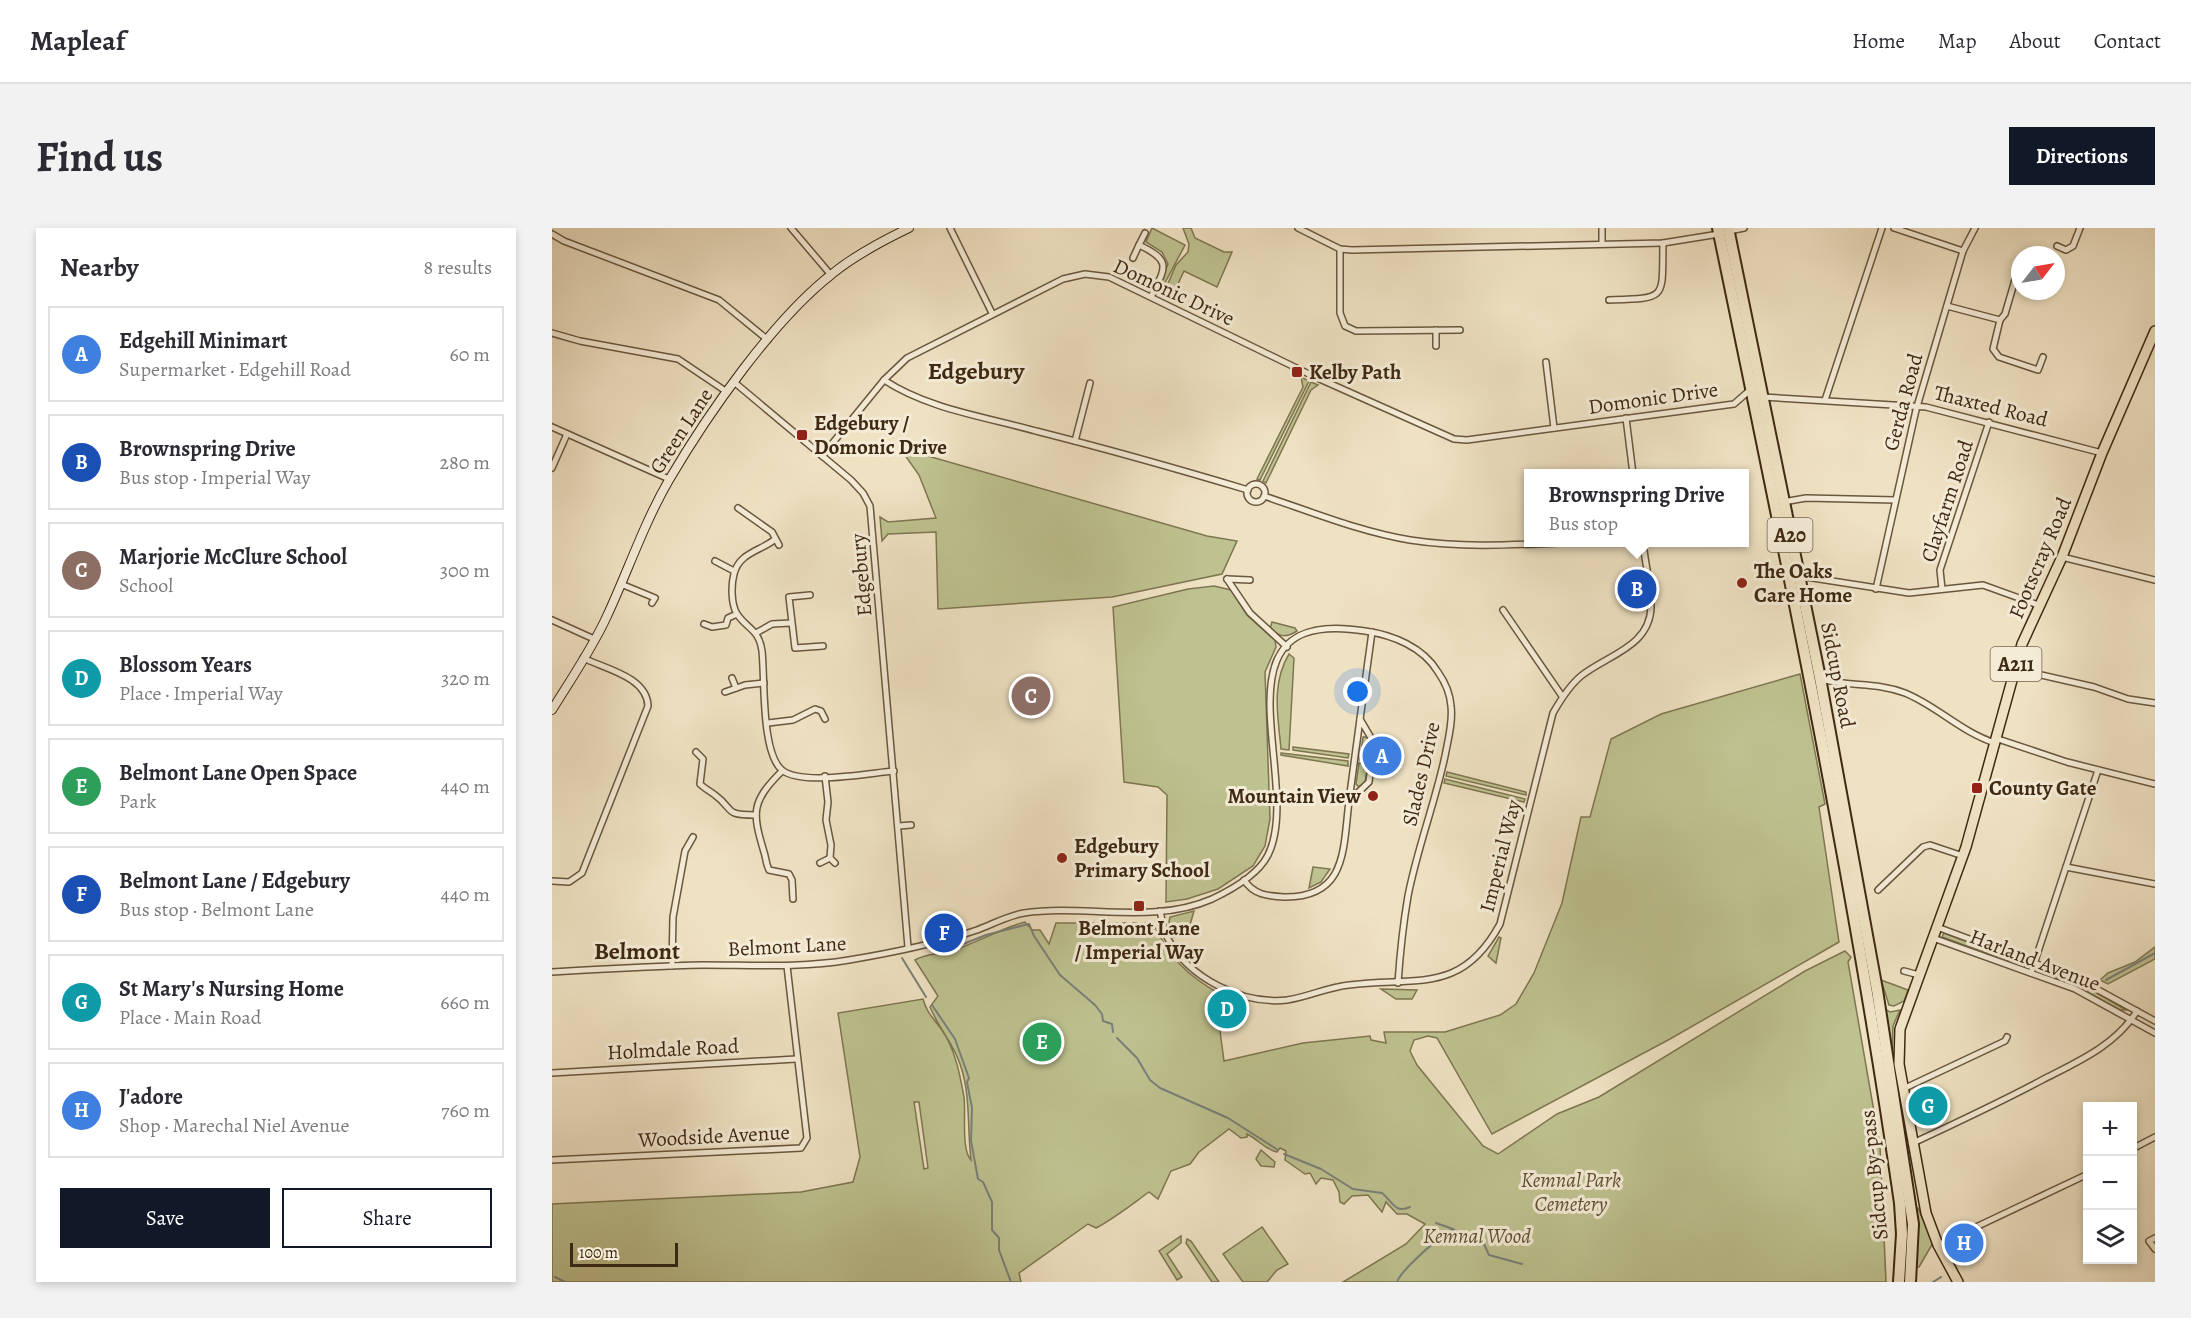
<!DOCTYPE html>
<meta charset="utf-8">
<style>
body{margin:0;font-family:Alegreya,serif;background:#f2f2f3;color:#2b2b33}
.controls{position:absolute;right:18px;bottom:18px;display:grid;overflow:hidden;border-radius:0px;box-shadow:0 3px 9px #0003}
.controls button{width:54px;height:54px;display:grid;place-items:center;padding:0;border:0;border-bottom:2px solid #e1e1e2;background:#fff;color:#2b2b33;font:30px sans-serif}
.compass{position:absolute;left:1459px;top:18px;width:54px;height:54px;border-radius:50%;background:#fff;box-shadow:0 3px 9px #0003;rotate:59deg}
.scale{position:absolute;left:18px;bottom:15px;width:108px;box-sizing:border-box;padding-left:6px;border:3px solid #3e2912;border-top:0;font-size:16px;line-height:21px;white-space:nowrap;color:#3e2912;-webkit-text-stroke:4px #f5ecd8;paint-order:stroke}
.you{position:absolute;left:806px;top:464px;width:21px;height:21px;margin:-15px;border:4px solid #fff;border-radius:50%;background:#1a73e8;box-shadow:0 0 0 9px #1a73e833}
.badge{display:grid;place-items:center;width:39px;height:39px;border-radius:50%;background:#111827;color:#fff;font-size:20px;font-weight:700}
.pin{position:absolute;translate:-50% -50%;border:3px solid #fff;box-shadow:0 2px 6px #0006}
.popup{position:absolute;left:972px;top:241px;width:225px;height:78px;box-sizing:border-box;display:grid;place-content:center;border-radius:0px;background:#fff;filter:drop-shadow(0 2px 4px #0005);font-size:20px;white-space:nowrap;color:#7c7c81}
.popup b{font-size:22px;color:#2b2b33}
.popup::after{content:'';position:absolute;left:50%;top:100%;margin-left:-12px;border:12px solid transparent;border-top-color:#fff}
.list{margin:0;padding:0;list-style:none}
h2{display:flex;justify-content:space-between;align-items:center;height:78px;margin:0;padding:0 24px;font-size:26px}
h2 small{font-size:20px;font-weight:400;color:#7c7c81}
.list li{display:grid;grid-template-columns:39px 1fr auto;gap:18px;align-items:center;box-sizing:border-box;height:96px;margin:0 12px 12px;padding:0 12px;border:2px solid #e1e1e2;border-radius:0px}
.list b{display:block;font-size:22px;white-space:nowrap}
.list p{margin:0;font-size:20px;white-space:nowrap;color:#7c7c81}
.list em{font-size:20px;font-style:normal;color:#7c7c81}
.actions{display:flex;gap:12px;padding:18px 24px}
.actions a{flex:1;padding:14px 0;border:2px solid #111827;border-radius:0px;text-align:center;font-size:21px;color:#111827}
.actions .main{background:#111827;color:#fff}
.icon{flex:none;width:33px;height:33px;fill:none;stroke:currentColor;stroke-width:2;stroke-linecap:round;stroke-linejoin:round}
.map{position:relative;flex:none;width:1603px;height:1054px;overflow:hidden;border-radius:0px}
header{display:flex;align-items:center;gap:36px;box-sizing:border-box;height:84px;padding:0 30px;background:#fff;border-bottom:2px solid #e1e1e2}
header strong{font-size:28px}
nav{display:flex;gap:33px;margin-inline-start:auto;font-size:21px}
.intro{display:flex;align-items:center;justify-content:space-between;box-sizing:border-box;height:144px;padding:0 36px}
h1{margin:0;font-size:42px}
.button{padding:15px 27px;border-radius:0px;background:#111827;color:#fff;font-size:21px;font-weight:700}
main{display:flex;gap:36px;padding:0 36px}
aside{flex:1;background:#fff;border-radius:0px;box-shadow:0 3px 9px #0003}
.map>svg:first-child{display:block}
.green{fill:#bec290;stroke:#7e7651;stroke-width:1.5;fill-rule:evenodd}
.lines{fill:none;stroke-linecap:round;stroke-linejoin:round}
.stream{stroke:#79807a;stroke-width:2}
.street-casing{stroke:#6a573e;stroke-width:8}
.secondary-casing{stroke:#3e2912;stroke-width:10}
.primary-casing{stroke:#3e2912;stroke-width:12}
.highway-casing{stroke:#3e2912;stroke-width:14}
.street{stroke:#f5ecd8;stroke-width:5}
.secondary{stroke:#f5ecd8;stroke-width:8}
.primary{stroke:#efe2c3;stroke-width:9}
.highway{stroke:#efe2c3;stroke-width:10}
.poi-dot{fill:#8f2418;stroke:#f5ecd8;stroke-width:2}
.labels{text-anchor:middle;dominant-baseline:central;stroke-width:6;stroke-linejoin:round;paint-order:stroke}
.shield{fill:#f5ecd8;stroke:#75644d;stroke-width:1.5}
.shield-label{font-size:20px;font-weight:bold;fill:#3e2912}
.street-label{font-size:21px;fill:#3e2912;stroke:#f5ecd8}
.poi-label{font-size:21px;font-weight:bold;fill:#3e2912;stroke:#f5ecd8;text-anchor:start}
.park-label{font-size:21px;font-style:italic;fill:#5e4f32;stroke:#f5ecd8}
.quarter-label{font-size:24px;font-weight:bold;fill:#3e2912;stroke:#f5ecd8}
</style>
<header>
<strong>Mapleaf</strong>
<nav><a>Home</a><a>Map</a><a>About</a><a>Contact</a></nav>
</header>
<div class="intro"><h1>Find us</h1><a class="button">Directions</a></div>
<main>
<aside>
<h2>Nearby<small>8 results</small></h2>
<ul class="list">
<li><span class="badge" style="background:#3f7fe0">A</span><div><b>Edgehill Minimart</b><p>Supermarket · Edgehill Road</p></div><em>60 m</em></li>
<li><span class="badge" style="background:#1a4fb4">B</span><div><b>Brownspring Drive</b><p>Bus stop · Imperial Way</p></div><em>280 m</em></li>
<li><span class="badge" style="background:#8d6e63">C</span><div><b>Marjorie McClure School</b><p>School</p></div><em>300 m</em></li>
<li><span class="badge" style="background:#0f9aa8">D</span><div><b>Blossom Years</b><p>Place · Imperial Way</p></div><em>320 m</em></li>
<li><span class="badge" style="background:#2e9e5b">E</span><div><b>Belmont Lane Open Space</b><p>Park</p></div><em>440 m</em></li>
<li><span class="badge" style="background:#1a4fb4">F</span><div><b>Belmont Lane / Edgebury</b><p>Bus stop · Belmont Lane</p></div><em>440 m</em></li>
<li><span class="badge" style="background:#0f9aa8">G</span><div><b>St Mary's Nursing Home</b><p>Place · Main Road</p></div><em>660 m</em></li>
<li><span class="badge" style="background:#3f7fe0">H</span><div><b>J'adore</b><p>Shop · Marechal Niel Avenue</p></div><em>760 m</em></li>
</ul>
<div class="actions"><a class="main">Save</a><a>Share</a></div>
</aside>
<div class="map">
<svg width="1603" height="1054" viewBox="0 0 1603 1054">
<rect width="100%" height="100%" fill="#efe2c3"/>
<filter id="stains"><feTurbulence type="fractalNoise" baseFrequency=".00333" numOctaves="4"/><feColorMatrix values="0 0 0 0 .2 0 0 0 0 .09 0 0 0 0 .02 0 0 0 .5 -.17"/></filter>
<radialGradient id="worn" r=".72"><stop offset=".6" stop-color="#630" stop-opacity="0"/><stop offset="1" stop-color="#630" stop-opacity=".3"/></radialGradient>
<g class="green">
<path d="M600 0 633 17 607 66 604 64 616 36 610 24 594 14Z"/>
<path d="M631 0H639L643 10 672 24H680L665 59 632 43 619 71 611 67 624 37 636 24 637 16Z"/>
<path d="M749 149 757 153 708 252 705 251 751 159Z"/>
<path d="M759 154 766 157 759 162 714 255 711 253Z"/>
<path d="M348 220 655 308 685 313 670 346 560 369 386 381 384 304 336 306 330 313 328 289 336 294 384 290 367 247Z"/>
<path d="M662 358 679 362 695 387 723 412 724 419 713 444 718 591 713 618 701 638 666 661 635 671 614 674 615 567 606 559 572 554 561 379 636 361Z"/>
<path d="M720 394 743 400 745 403C734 410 728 409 718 401Z"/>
<path d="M737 426 742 430 737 522 729 521C726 488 719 456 737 426Z"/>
<path d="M1248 446 1273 576 1267 579 1287 714 1118 811 940 906 885 810 876 808 862 812 858 823 865 837 931 918 946 926 1005 886 1047 869 1253 743 1293 723 1299 729 1296 734 1328 918 1334 1054H791L854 1016 873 996 855 986H845L834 974 830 984 816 967 800 968 792 976 788 974 787 964 781 952 769 950 764 956 758 945 753 946 733 932 734 923 728 920 725 924C712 921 707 912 695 906V909L689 910 677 901 647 924 638 936 619 943 606 971 597 964C579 977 563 990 544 1000L536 996 467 1045 469 1054H0V976L249 964 301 954 308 929 286 785 371 771C375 787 385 793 393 807 404 826 408 847 412 869 414 885 409 922 419 932 415 900 419 867 408 836 401 815 386 799 378 779L386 768 363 732C376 725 386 727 399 723 425 715 447 701 473 694L480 702H488L497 716 504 695H601C618 730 634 747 668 766V803L672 833 751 815 818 808 819 812 834 815 832 804H893L948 787 964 776 982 745 1010 675 1029 589H1038L1059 511 1109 486ZM362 874H367L376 940 372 941Z"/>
<path d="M811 509H816L819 515 817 534 808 532Z"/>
<path d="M741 519 797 526 796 530 741 522Z"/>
<path d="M729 525 796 533V538L729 527Z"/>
<path d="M807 535 816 536 813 555 807 559 804 556Z"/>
<path d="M895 544 974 564V567L894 548Z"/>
<path d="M893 551 973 571 972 574 892 555Z"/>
<path d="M761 639 778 641 769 654 757 660Z"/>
<path d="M642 683 635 707 622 709 617 694 618 689Z"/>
<path d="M1392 705 1473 735 1472 739 1390 709Z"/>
<path d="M947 709 949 710 944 735 936 728Z"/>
<path d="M1603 719V731L1556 756 1548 752 1556 745 1583 734Z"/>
<path d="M1490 741 1527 754 1574 782H1568L1522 757 1489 745Z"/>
<path d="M1329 752 1356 762 1352 773 1342 778 1337 777Z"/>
<path d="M829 761 865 762 860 771H844Z"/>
<path d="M1332 780 1338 784 1348 782 1341 798 1340 825Z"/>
<path d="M709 922 723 934 722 939 709 938 704 931Z"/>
<path d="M1363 979 1366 980 1381 1015 1367 1039H1364Z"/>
<path d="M710 999 736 1036 725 1042 715 1054H691L671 1026Z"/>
<path d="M629 1008V1015L615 1026 630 1049 625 1052 607 1023Z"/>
<path d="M635 1011 639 1013 667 1054H660L634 1015Z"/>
</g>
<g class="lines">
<g class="stream">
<path d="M396 722 434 707 477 696 482 708 508 747 543 777 550 786 551 793 560 796 561 804"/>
<path d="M350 730 374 769"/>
<path d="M1554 752 1603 725"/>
<path d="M380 777 403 811 417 850 415 854 420 880 419 913 426 951 431 954 440 974V1002L447 1010V1022L459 1054"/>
<path d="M565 810 585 830 598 852 608 860 676 890 726 922"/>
<path d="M732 926 769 941 801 961 830 965C841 974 843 986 858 979"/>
<path d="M884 995 901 1001"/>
<path d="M3 1049 13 1054"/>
<path d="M845 1054C849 1042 889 1007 901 1001L922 1014 932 1016 937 1027 970 1036"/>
<path d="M1381 1054 1389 1049"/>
</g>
<g class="street-casing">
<g id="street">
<path d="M239 0 279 47"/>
<path d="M398 0 440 85"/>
<path d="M746 0 788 21 800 22 1111 15 1167 6"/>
<path d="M1050 0V16"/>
<path d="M1342 0 1411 23"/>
<path d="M1177 3 1192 0"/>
<path d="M593 5 587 17C621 33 613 40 599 69"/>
<path d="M0 6 12 13 167 72 216 112"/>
<path d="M1505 18 1514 22 1521 18 1528 0"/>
<path d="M788 21V85L793 98 804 103 908 102"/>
<path d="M581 30 587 17"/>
<path d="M1468 54 1463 52 1453 86 1448 92 1441 121 1447 129 1486 142 1491 129"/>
<path d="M1057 72C1116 70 1110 72 1111 15"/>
<path d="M1395 78 1448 92"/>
<path d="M884 102V118"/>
<path d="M0 105 28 113 126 131 175 164"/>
<path d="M994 134 1002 200"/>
<path d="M332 152C376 181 434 189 484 203 555 221 626 241 696 262"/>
<path d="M182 154 299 252 311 265 318 278 356 719"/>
<path d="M1210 169 1374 179 1550 225"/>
<path d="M1273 172 1330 0"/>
<path d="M1074 190 1081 246"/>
<path d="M0 199 117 251"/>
<path d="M523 213 538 155"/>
<path d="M270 228 332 152 355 130 511 51 533 46 557 49 761 148 902 211 915 212 1182 176 1198 162"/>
<path d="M0 240 15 206"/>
<circle cx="704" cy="265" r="9"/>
<path d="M712 268C760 284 809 304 858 312 916 321 975 316 1034 314"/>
<path d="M1231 274 1254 270 1343 272"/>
<path d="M186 280 220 304 227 317"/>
<path d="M222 312C208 323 187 325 182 346 179 357 179 376 185 386 195 401 207 401 210 423 213 450 209 525 230 542 249 558 317 545 342 543"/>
<path d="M1510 329 1603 352"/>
<path d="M163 333 182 343"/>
<path d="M1248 348 1357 365 1431 357 1489 378"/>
<path d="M675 351 698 385 735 419"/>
<path d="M675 351 698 352"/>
<path d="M69 356 103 370 100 375"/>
<path d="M1324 361 1364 182 1411 23 1423 0"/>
<path d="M1390 361 1388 342 1437 194"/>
<path d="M258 367 237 369 243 420 271 418"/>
<path d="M951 382 1010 468"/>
<path d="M0 392 42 411"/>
<path d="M152 396 160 399 174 397 176 390 185 386"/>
<path d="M204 405 220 396 239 395"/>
<path d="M1463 441 1542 459 1576 471 1603 475"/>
<path d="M180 450 184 460"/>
<path d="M1269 451C1297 459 1325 454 1353 465 1385 478 1409 504 1443 515"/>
<path d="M173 464 193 457 212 455"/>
<path d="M808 491 822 515 817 554 797 573Z"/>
<path d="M808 491 820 404"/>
<path d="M216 495 241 492 263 481 269 483 273 491"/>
<path d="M1446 511 1515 534 1603 556"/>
<path d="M144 524 151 531 148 556C153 561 158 563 163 567 183 582 171 587 203 587"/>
<path d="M230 543C199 574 200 584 212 624 214 630 214 636 217 642L237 646 240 652 241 671"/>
<path d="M273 548 276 574 274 592 279 617 278 630 283 635"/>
<path d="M347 598 359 597"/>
<path d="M268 635 278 630"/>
<path d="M1514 639 1603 656"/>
<path d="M692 652C702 667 715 668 732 669 795 670 791 622 797 573"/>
<path d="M0 653 17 654 30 645 96 478C95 449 54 441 31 430"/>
<path d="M1326 662 1371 619 1378 617 1411 628"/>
<path d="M608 683C610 691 611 701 615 709 636 750 690 777 735 772 756 769 776 759 797 757 863 748 909 768 948 696L1001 485C1009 471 1017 458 1029 448 1055 427 1098 419 1099 379 1099 358 1093 335 1091 314"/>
<path d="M1385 699 1528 752 1603 793"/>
<path d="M1381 710 1523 761 1603 805"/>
<path d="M120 738 121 689 133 623 141 609"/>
<path d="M1352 743 1367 747"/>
<path d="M0 744C51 741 102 738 152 737 201 737 249 740 297 732 339 725 384 716 425 702 441 696 455 688 472 685 533 676 601 697 660 671 679 662 706 647 716 627 753 553 652 377 813 403 841 407 871 419 886 444 893 454 898 465 899 478 901 494 896 512 893 528 883 575 865 621 856 668 851 697 848 726 846 755"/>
<path d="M1479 745 1546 542"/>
<path d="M0 845 244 831"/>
<path d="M1351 861 1453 813 1455 809"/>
<path d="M1361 915C1404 895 1447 875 1490 852 1525 834 1563 818 1585 783"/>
<path d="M1580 921 1603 909"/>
<path d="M0 932 249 920 255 910 235 738"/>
<path d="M1603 1010 1597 1013 1603 1021"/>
<path d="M1386 1017 1536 946"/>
</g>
</g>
<g class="secondary-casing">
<path id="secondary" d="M0 482C19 451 40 421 55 388 76 343 92 295 117 252 155 187 221 92 280 46 303 27 330 13 357 0"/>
</g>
<g class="primary-casing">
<path id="primary" d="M1406 1054 1386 1017 1374 985 1347 836 1348 801 1414 619 1470 416 1510 329 1550 225 1603 103"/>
</g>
<g class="highway-casing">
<g id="highway">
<path d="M1166 0C1233 324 1301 648 1348 975L1350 1006 1347 1054"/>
<path d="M1176 0 1268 450 1325 762 1361 996 1358 1054"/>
</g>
</g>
<use href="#street" class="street"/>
<use href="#secondary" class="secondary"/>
<use href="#primary" class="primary"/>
<use href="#highway" class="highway"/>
</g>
<g class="poi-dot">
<rect x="739" y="138" width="12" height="12" rx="3"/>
<rect x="244" y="201" width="12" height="12" rx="3"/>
<circle cx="1190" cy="355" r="6"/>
<rect x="1419" y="554" width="12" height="12" rx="3"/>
<circle cx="821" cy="568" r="6"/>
<circle cx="510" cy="630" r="6"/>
<rect x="581" y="672" width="12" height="12" rx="3"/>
</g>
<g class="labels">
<g class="shield">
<rect x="1215.5" y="290" width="45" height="34" rx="4.5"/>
<rect x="1438.5" y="419" width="51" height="34" rx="4.5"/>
</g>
<g class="shield-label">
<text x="1238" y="307">A20</text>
<text x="1464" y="436">A211</text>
</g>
<g class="street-label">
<text transform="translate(622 64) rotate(25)">Domonic Drive</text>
<text transform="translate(1101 170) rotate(-8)">Domonic Drive</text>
<text transform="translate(1351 174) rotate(-75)">Gerda Road</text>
<text transform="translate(1439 178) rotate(14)">Thaxted Road</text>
<text transform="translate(129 203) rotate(-57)">Green Lane</text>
<text transform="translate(1395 273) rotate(-72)">Clayfarm Road</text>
<text transform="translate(1488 330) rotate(-67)">Footscray Road</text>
<text transform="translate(309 347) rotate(-95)">Edgebury</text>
<text transform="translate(1286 447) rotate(79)">Sidcup Road</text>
<text transform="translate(869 546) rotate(-77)">Slades Drive</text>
<text transform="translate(948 628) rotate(-76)">Imperial Way</text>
<text transform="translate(235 718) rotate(-3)">Belmont Lane</text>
<text transform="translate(1483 732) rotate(21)">Harland Avenue</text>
<text transform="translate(121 821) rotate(-3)">Holmdale Road</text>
<text transform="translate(162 908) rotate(-3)">Woodside Avenue</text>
<text transform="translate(1322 947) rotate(-96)">Sidcup By-pass</text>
</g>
<g class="poi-label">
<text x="757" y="144">Kelby Path</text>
<text x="262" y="195">Edgebury /<tspan x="262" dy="24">Domonic Drive</tspan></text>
<text x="1202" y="343">The Oaks<tspan x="1202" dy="24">Care Home</tspan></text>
<text x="1437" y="560">County Gate</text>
<text x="809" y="568" text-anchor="end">Mountain View</text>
<text x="522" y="618">Edgebury<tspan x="522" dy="24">Primary School</tspan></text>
<text x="587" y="700" text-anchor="middle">Belmont Lane<tspan x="587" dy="24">/ Imperial Way</tspan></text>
</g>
<g class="park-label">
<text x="1019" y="952">Kemnal Park<tspan x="1019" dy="24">Cemetery</tspan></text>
<text x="925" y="1008">Kemnal Wood</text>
</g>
<g class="quarter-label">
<text x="424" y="143">Edgebury</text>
<text x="85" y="723">Belmont</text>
</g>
</g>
<rect width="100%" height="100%" filter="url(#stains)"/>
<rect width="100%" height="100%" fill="url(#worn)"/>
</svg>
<div class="controls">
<button>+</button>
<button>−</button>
<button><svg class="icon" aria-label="layers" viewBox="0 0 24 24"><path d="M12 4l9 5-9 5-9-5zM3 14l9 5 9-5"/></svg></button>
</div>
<svg class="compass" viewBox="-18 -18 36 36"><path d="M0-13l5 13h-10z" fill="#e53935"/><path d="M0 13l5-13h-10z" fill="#7c7c81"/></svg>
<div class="scale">100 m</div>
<div class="you"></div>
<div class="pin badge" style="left:830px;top:528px;background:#3f7fe0">A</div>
<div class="pin badge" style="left:1085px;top:361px;background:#1a4fb4">B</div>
<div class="popup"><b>Brownspring Drive</b>Bus stop</div>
<div class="pin badge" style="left:479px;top:468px;background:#8d6e63">C</div>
<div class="pin badge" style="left:675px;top:781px;background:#0f9aa8">D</div>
<div class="pin badge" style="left:490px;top:814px;background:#2e9e5b">E</div>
<div class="pin badge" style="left:392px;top:705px;background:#1a4fb4">F</div>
<div class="pin badge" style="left:1376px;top:878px;background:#0f9aa8">G</div>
<div class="pin badge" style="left:1412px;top:1015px;background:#3f7fe0">H</div>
</div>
</main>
